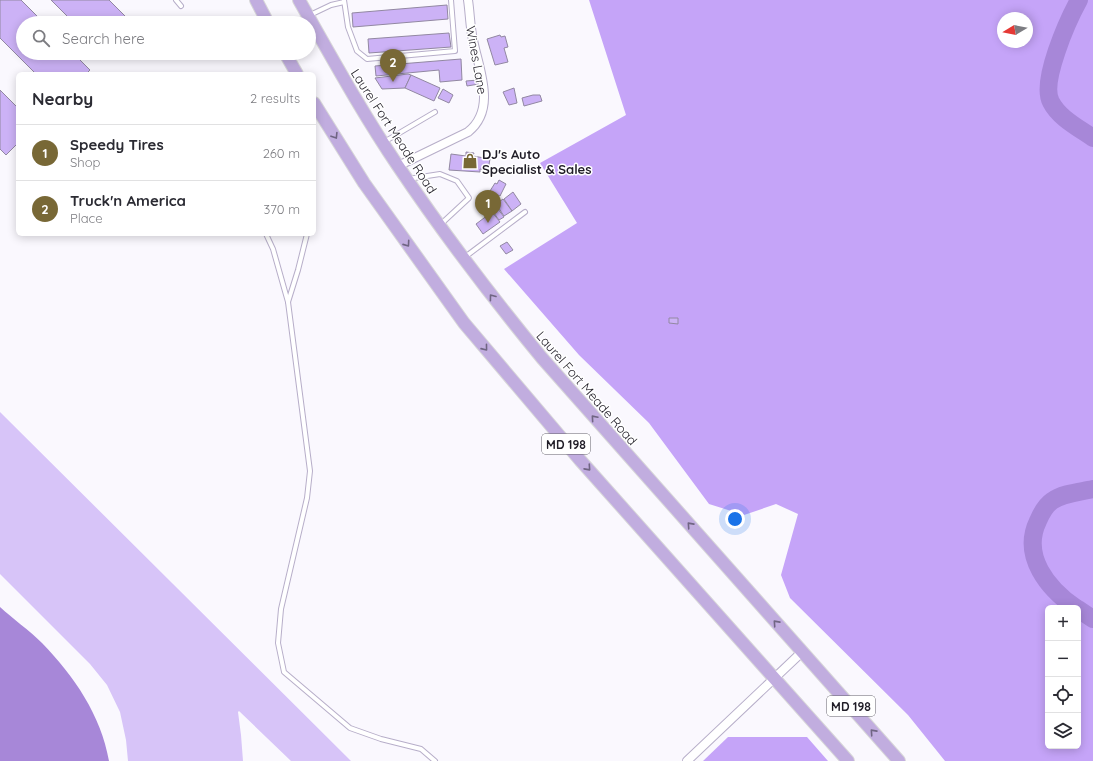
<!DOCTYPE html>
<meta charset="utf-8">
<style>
body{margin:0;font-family:Quicksand,sans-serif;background:#f7f7f7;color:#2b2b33}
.controls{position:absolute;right:12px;bottom:12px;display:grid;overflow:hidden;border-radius:6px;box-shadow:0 2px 10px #0003}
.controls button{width:36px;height:36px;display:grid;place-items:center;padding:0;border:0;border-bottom:1px solid #e1e1e2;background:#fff;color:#2b2b33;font:20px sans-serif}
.compass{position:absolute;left:997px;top:12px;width:36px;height:36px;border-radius:50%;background:#fff;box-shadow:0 2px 10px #0003;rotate:260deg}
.you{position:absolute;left:735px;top:519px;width:14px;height:14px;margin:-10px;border:3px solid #fff;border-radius:50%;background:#1a73e8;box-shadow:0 0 0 6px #1a73e833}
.badge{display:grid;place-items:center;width:26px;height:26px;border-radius:50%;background:#786836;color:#fff;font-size:13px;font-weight:700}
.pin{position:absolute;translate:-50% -33px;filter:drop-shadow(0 1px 2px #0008)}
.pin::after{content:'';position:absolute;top:21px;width:14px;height:12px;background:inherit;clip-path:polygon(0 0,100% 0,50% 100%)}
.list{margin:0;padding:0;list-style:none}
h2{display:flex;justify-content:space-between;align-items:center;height:52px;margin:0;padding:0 16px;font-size:17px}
h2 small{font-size:13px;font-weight:400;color:#7c7c81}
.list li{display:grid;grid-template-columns:26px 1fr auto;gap:12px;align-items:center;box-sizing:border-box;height:56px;padding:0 16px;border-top:1px solid #e1e1e2}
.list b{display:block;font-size:15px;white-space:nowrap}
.list p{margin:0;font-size:13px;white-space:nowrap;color:#7c7c81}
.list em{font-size:13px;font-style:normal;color:#7c7c81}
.icon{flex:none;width:22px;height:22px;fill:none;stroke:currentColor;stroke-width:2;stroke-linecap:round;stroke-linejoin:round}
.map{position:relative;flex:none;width:1093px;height:761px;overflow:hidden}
.search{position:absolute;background:#fff;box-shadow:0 2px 10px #0003;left:16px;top:16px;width:300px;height:44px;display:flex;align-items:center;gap:10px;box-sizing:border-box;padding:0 14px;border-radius:22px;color:#7c7c81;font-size:15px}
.panel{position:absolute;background:#fff;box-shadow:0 2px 10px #0003;left:16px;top:72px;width:300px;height:164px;border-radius:6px}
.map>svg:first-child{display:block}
.green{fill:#d7c4f8}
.forest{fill:#c5a4f8;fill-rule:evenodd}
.water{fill:#a787d8}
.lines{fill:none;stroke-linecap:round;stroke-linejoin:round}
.river{stroke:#a787d8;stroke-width:18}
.building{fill:#ccb2f6;stroke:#9288a2}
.lane-casing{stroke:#b7aec9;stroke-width:6}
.street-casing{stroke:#b7aec9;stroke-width:10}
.primary-casing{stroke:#d7d6d8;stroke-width:14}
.lane{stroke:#fff;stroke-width:4}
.street{stroke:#fff;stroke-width:8}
.primary{stroke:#c1addf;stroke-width:12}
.oneway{stroke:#706583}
.labels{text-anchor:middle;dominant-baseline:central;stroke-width:3;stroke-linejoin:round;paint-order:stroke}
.shield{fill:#fff;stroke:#636168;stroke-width:1}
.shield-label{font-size:12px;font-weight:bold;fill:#201d27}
.street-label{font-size:13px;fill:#201d27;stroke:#fff}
.poi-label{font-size:13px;font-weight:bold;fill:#201d27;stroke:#fff;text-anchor:start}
</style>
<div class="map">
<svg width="1093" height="761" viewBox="0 0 1093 761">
<rect width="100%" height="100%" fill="#faf8fe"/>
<path class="green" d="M0 412 351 761H291L239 711 238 712 241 735 243 761H128L126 740 120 712 107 685 90 664 0 574Z"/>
<g class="forest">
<path d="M589 0H1093V761H945L908 715 790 598 781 575 798 514 776 504 744 515 709 504 649 423 579 355 504 269 577 223 540 163 626 115ZM1003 18H1027V42H1003ZM1048 608H1078V746H1048Z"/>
<path d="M728 737H807L828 761H703Z"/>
</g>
<path class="water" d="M0 607C13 619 29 630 42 643 74 676 101 715 109 761H0Z"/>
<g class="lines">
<g class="river">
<path d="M1079 0C1068 20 1040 82 1051 102 1059 118 1079 128 1093 138"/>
<path d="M1076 608C1048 589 1021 556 1038 521 1041 514 1046 505 1052 501 1063 493 1080 492 1093 489"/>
<path d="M1078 609 1093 619"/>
</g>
</g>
<g class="building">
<path d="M0 0H21L44 23H23V53H73L90 70 86 74H36L0 38Z"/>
<path d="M51 0H109L132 23H74Z"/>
<path d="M447 5 448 19 353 27 352 13Z"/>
<path d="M449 33 451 47 369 53 368 39Z"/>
<path d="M500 35 501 37 505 36 508 47 504 48 508 62 495 65 487 39Z"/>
<path d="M461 59 462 80 440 82 439 70 376 76 375 66Z"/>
<path d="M408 74 411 75 405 88 382 89 375 78Z"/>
<path d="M411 75 440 88 434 101 405 88Z"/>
<path d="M478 80 479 84 467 86 466 81Z"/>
<path d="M514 88 517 103 509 105 503 92Z"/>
<path d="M443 89 453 95 449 103 438 98Z"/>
<path d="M0 90 18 108V143L6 155 0 149Z"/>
<path d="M533 95H540L542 101 524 106 522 98Z"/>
<path d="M466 152 474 153 473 156 490 159 488 170 480 169V172L449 170 451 154 466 156Z"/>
<path d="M499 180 506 184 500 196 490 191 495 183 497 184Z"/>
<path d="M513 192 521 204 512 211 504 199Z"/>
<path d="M503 199 512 211 504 216 496 204Z"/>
<path d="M495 205 504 217 499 220 491 209Z"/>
<path d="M492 212 500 222 483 234 476 224Z"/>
<path d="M507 242 513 250 506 254 500 246Z"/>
<path d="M669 318H678V324L669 323Z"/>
</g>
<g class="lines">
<g class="lane-casing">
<g id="lane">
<path d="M176 0 181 6"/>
<path d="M344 0 348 27 357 51 367 59 455 51 451 0"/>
<path d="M310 15 331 5 344 2"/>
<path d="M384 142 435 112"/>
<path d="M408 179 440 174 457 181 469 198 441 224"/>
<path d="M266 234 273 249 288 302 310 471 307 498 281 609 278 643 284 672 350 728 381 739 421 749 435 761"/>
<path d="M465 257 525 212"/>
<path d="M288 302 298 270 307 234"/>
</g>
</g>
<g class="street-casing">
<g id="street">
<path d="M398 166 468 132C497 109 479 70 473 40 470 27 470 13 468 0"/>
<path d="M687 761 802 652"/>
</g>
</g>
<g class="primary-casing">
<g id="primary">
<path d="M256 0 268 23"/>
<path d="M299 0C331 56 362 113 398 166 443 233 491 296 542 358L899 761"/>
<path d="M285 53 297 74"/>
<path d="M314 103 364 183 464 323 580 460 848 761"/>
</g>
</g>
<use href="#lane" class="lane"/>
<use href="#street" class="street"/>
<use href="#primary" class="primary"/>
</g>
<defs><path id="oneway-chevron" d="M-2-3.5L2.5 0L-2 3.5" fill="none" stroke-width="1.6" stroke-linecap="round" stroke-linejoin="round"/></defs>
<g class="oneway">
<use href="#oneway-chevron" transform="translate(335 136) rotate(58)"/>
<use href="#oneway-chevron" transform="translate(407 244) rotate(55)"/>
<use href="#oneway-chevron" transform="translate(492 297) rotate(-127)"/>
<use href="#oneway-chevron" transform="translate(485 348) rotate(51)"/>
<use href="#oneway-chevron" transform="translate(594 418) rotate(-131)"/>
<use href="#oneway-chevron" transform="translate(588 468) rotate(48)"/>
<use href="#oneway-chevron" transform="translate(690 525) rotate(-132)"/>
<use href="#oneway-chevron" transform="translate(776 623) rotate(-132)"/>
<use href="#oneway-chevron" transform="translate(873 732) rotate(-132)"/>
</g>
<defs>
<g id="shop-bare" transform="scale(1.2)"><path d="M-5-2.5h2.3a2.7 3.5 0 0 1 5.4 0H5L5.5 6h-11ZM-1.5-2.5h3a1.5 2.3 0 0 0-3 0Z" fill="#786836" stroke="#fff" stroke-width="2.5" paint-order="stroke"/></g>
</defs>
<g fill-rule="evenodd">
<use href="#shop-bare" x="470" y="161"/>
</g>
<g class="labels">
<g class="shield">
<rect x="542" y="434" width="48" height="20" rx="3"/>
<rect x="827" y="696" width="48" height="20" rx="3"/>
</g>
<g class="shield-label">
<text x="566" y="444">MD 198</text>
<text x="851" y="706">MD 198</text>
</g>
<g class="street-label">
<text transform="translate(477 60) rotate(80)">Wines Lane</text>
<text transform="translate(394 131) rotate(57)">Laurel Fort Meade Road</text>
<text transform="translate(587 388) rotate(49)">Laurel Fort Meade Road</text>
</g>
<g class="poi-label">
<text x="482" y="154">DJ's Auto<tspan x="482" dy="15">Specialist &amp; Sales</tspan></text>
</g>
</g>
</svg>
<div class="controls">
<button>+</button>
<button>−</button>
<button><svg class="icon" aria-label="locate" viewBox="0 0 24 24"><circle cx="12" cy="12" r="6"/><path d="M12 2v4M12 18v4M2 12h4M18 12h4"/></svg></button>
<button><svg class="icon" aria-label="layers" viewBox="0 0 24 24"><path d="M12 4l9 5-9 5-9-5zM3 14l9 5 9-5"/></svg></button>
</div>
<svg class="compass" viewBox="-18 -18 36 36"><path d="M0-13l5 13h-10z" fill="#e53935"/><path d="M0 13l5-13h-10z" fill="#7c7c81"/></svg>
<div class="you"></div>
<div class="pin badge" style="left:488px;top:223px">1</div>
<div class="pin badge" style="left:393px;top:82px">2</div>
<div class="search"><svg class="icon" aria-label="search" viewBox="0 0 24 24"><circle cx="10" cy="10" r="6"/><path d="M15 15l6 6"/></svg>Search here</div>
<section class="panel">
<h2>Nearby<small>2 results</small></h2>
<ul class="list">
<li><span class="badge">1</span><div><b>Speedy Tires</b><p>Shop</p></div><em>260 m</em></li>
<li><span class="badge">2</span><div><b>Truck'n America</b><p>Place</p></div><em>370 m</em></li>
</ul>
</section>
</div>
